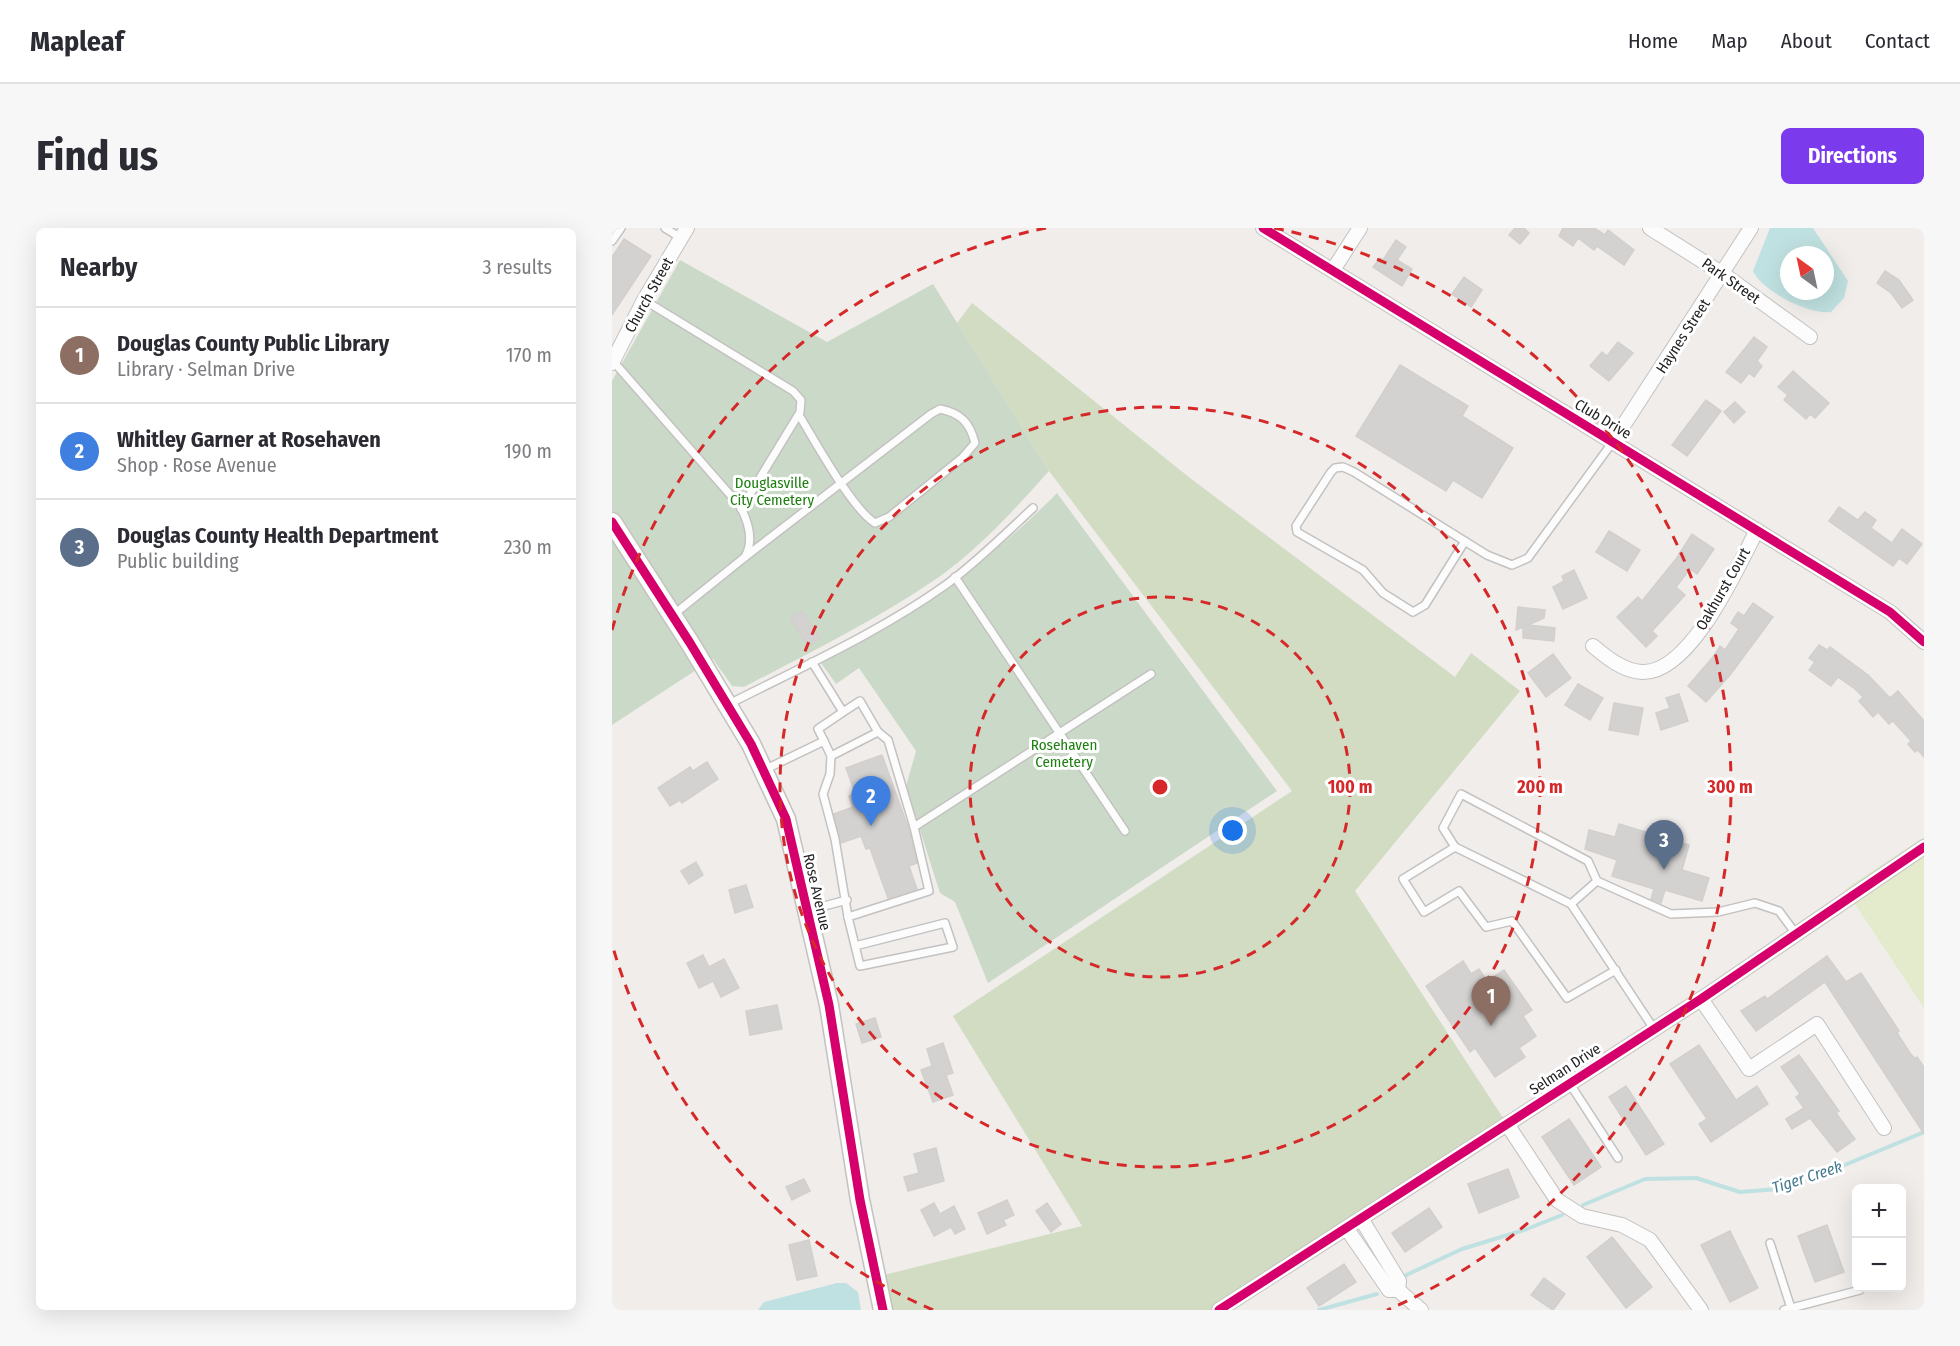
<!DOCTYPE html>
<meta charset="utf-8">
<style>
body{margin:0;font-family:"Fira Sans Condensed",sans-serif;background:#f7f7f7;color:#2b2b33}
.controls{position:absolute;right:18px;bottom:18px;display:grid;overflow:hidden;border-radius:9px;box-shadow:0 6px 24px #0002}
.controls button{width:54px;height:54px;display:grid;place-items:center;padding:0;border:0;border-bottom:2px solid #e1e1e2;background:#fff;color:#2b2b33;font:30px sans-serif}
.compass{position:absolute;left:1168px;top:18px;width:54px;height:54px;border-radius:50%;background:#fff;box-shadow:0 6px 24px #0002;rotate:327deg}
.you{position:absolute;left:621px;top:603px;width:21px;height:21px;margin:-15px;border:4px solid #fff;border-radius:50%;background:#1a73e8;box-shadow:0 0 0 9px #1a73e833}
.badge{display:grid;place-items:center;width:39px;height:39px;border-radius:50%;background:#7c3aed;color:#fff;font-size:20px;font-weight:700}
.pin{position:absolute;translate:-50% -50px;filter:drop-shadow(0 2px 3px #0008)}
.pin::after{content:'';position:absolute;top:32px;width:21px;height:18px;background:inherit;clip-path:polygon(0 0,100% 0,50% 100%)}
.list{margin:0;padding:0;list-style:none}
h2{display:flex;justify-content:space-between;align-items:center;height:78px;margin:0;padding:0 24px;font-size:26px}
h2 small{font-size:20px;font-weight:400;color:#7c7c81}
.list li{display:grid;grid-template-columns:39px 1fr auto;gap:18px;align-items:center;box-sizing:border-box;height:96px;padding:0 24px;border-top:2px solid #e1e1e2}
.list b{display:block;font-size:22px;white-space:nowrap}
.list p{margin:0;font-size:20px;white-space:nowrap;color:#7c7c81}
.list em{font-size:20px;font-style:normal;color:#7c7c81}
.map{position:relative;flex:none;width:1312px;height:1082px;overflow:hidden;border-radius:9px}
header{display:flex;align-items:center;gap:36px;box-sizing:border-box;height:84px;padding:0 30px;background:#fff;border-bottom:2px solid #e1e1e2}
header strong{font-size:28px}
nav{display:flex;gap:33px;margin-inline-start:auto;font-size:21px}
.intro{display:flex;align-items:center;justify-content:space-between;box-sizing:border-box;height:144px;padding:0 36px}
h1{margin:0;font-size:42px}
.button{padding:15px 27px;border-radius:9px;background:#7c3aed;color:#fff;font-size:21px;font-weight:700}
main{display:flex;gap:36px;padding:0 36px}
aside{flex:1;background:#fff;border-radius:9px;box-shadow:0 6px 24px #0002}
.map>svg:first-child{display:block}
.grass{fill:#e3ebcc}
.forest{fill:#d1dcc2}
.cemetery{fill:#cbdac8}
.water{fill:#c0e1e1;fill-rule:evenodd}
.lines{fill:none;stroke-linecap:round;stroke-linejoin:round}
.stream{stroke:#c0e1e1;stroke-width:4}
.building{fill:#d4d2d0;stroke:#d3cfcc;stroke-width:1.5}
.service-casing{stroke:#c3c2c1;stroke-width:10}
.minor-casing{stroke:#c3c2c1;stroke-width:16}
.tertiary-casing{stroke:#c3c2c1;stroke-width:21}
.service{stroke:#fdfcfc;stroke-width:7}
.minor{stroke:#fdfcfc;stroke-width:14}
.tertiary{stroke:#fdfcfc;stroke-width:18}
.cycleway-casing{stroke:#fff;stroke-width:13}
.cycleway{stroke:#d6006c;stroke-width:9}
.ring{fill:none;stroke:#d62828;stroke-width:3;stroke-dasharray:10 8}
.labels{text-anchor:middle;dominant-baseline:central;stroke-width:6;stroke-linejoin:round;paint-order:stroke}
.street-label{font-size:15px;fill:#222;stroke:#fff}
.park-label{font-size:15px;fill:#1d8010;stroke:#fff}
.water-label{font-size:16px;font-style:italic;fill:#44798f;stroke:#fff}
.centre{fill:#d62828;stroke:#fff;stroke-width:3}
.ring-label{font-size:18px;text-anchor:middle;font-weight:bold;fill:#d62828;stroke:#fff;stroke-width:6;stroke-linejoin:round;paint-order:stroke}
</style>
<header>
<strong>Mapleaf</strong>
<nav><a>Home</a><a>Map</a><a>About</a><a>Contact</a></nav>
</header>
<div class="intro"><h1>Find us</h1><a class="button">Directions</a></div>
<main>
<aside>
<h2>Nearby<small>3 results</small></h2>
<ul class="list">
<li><span class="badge" style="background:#8d6e63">1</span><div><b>Douglas County Public Library</b><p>Library · Selman Drive</p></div><em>170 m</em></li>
<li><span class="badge" style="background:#3f7fe0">2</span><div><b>Whitley Garner at Rosehaven</b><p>Shop · Rose Avenue</p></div><em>190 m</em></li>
<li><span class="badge" style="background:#5c6f8a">3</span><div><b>Douglas County Health Department</b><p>Public building</p></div><em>230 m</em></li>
</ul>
</aside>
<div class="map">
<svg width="1312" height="1082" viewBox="0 0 1312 1082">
<rect width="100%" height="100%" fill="#f0edeb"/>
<path class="grass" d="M1312 609V780L1233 661Z"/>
<path class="forest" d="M360 75 578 250 843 449 859 425 908 463 743 663 895 896 605 1082H271L264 1049 470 998 341 788 680 563 437 243 345 95Z"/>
<g class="cemetery">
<path d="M68 32 215 114 321 56 437 243C402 282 367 321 324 351 264 392 197 425 132 459L120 458 101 431 0 497V153Z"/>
<path d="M445 265 665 563 376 755 343 674 328 665 294 558 304 523 247 440 224 456 209 435C300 384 371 340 445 265Z"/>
</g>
<g class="water">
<path d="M1158 0H1201L1236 53 1232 70 1219 84C1197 87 1150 63 1141 43ZM1177 27H1213V63H1177Z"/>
<path d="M225 1055H234L246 1064 249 1082H146L152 1074Z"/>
</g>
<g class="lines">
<g class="stream">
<path d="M971 977 1033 951 1084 950 1128 964 1166 961 1186 948 1223 941 1312 904"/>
<path d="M790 1049 850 1021 915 1001 950 987"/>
<path d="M707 1082 765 1066"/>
</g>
</g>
<g class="building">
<path d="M903 0H912L917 5 908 16 897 7Z"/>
<path d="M951 0H982L993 7 996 2 1022 22 1012 37 985 18 982 22 966 10 961 18 947 8Z"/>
<path d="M12 11 39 28 0 87V29Z"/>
<path d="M784 12 794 19 785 32 800 41 790 58 761 39 768 30 771 32Z"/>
<path d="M1273 43 1287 52 1301 72 1290 80 1279 65 1265 55Z"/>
<path d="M852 49 870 62 859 79 840 66Z"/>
<path d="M1142 109 1155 119 1145 133 1150 138 1142 149 1137 145 1129 155 1114 144Z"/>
<path d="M1006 114 1021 125 997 153 978 138 990 124 995 128Z"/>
<path d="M788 137 856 178 850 188 901 220 870 270 841 252 834 263 744 208Z"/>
<path d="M1181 143 1217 175 1203 190 1198 186 1194 191 1172 172 1176 167 1166 159Z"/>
<path d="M1094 172 1109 183 1075 228 1060 217Z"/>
<path d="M1123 174 1133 184 1122 195 1112 184Z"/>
<path d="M1227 279 1246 292 1253 284 1264 292 1259 300 1280 315 1290 301 1310 316 1295 336 1287 330 1281 338 1217 293Z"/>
<path d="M997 303 1028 322 1015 343 984 324Z"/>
<path d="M1080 306 1102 321 1085 346 1078 341 1064 359 1073 367 1040 403 1045 408 1034 419 1005 389 1026 369 1030 373 1064 331Z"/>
<path d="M962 342 975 370 951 381 941 359 952 353 950 348Z"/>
<path d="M1141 375 1161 389 1118 447 1094 474 1076 458 1101 429 1108 418 1113 422 1127 401 1119 395 1126 384 1132 388Z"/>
<path d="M906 379 933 382 932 390 916 397 943 400 942 413 911 410V399L904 402Z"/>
<path d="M190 383 208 410 196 418 178 390Z"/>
<path d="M1207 417 1215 422 1218 419 1256 447 1278 470 1286 463 1312 493V529L1306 522 1303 524 1296 516 1299 513 1281 493 1277 496 1266 484 1261 489 1247 473 1251 469 1243 461 1226 449 1219 458 1197 442 1203 434 1197 430Z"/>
<path d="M941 426 959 450 934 469 916 445Z"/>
<path d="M966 456 991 470 978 492 953 477Z"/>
<path d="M1067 466 1076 493 1049 502 1044 485 1058 480 1054 470Z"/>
<path d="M1002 475 1031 480 1026 507 997 502Z"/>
<path d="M270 527 296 599 305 635 297 638 305 661 276 670 258 620 254 621 249 608 229 615 222 586 241 579 237 568 243 565 234 540Z"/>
<path d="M95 534 106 551 70 575 68 572 58 578 46 560 78 539 81 543Z"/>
<path d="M1007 596 1077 617 1070 642 1097 650 1090 673 1053 662 1049 675 1039 671 1042 661 1000 648 1005 632 973 621 977 602 1003 609Z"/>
<path d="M84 634 91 647 77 656 69 643Z"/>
<path d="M134 657 141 679 123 685 117 662Z"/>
<path d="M91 727 97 739 112 731 127 760 109 769 101 753 87 760 75 735Z"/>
<path d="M1215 728 1234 754 1249 745 1287 803 1285 805 1298 825 1303 831 1305 829 1312 839V906L1213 754 1144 803 1129 783 1153 768 1155 771Z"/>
<path d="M851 733 859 746 867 741 875 753 892 742 920 782 911 788 924 808 907 820 913 829 883 849 863 820 858 824 814 758Z"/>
<path d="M165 777 170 801 138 807 134 783Z"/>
<path d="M263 790 269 809 250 815 244 796Z"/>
<path d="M331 815 341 845 334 847 341 867 321 874 309 842 320 838 315 821Z"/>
<path d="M1087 817 1124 872 1145 858 1156 876 1099 914 1087 896 1095 891 1058 836Z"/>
<path d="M1187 827 1227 883 1224 885 1243 911 1225 924 1198 890 1180 901 1174 891 1192 880 1184 869 1188 866 1169 839Z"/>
<path d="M1014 858 1052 916 1034 927 997 869Z"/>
<path d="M957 891 989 939 962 957 930 909Z"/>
<path d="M324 920 332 953 296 963 292 949 307 945 302 926Z"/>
<path d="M896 941 907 969 867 985 856 956Z"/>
<path d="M192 951 198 963 180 972 174 959Z"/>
<path d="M395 972 402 987 391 992 394 997 375 1006 366 985Z"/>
<path d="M322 975 328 986 342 978 353 1001 343 1006 339 999 322 1008 309 982Z"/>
<path d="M435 975 449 996 439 1004 424 983Z"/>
<path d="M817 980 830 999 793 1024 780 1005Z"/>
<path d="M1215 997 1232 1044 1203 1054 1186 1008Z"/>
<path d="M1118 1003 1146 1060 1118 1074 1089 1017Z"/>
<path d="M1000 1009 1040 1059 1014 1080 975 1029Z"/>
<path d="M197 1012 205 1048 185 1052 177 1017Z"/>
<path d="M732 1036 744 1054 707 1078 695 1060Z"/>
<path d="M932 1050 953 1066 941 1082 919 1067Z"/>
</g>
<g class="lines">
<g class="service-casing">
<g id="service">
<path d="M53 0 69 10"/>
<path d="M0 13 9 0"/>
<path d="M32 72 181 163 189 172 188 184 129 281"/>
<path d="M1 133 128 278C136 293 142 313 133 329L61 387"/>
<path d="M853 313 813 377 801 384 771 365 751 342 685 304 684 298 719 244 723 240 731 239 742 244 875 327 900 337 916 330 1000 215"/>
<path d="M133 329 319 186 328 181C349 185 358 195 363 215L350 230 277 289 263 295C240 281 203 213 187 187"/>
<path d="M343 349 513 603"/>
<path d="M117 476C190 439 268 404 335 356 366 333 393 306 421 280"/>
<path d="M212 513 219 528 266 504 248 473 231 484"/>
<path d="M219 528 218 546 211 566 223 611 236 689"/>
<path d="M152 542 212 513 206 501 231 484 200 434"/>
<path d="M302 599 539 446"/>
<path d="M843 619 831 600 849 566 976 633 985 653 959 676"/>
<path d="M985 653 1059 686 1106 684 1143 675 1167 683 1184 706"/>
<path d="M197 682 235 672"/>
<path d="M243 718 333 695 341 719 248 738 236 689 317 663 302 599 276 512 266 504"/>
<path d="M1004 742 955 770 900 693 874 699 847 663 812 684 791 651 843 619 959 676 1042 801"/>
<path d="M958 856 1006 930"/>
<path d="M1158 1015 1179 1080"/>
<path d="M1172 1082 1248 1062"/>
</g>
</g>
<g class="minor-casing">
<g id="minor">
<path d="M651 0 1278 384 1312 414"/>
<path d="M1038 0 1111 46 1198 109"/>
<path d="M721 42 748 0"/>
<path d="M0 135 32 72 75 0"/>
<path d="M1000 215 1139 0"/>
<path d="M981 418C994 429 1011 443 1030 444 1079 446 1126 338 1145 302"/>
<path d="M1089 771 1137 841 1205 796 1272 900"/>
<path d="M895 896 945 972 970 988 1010 997 1038 1012 1089 1082"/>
<path d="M750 992 787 1053 786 1062"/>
<path d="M735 1001 777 1062H786L809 1082"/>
<path d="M607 1082 1089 771 1312 619"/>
</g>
</g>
<g class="tertiary-casing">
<path id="tertiary" d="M0 294 78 415 139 516 174 591 217 777 248 972 271 1082"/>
</g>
<use href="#service" class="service"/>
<use href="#minor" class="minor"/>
<use href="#tertiary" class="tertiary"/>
<g class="cycleway-casing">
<g id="cycleway">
<path d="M651 0 1278 384 1312 414"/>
<path d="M0 294 78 415 139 516 174 591 217 777 248 972 271 1082"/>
<path d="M607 1082 1089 771 1312 619"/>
</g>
</g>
<use href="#cycleway" class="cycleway"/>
</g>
<g class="ring">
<circle cx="548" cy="559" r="190"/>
<circle cx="548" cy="559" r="380"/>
<path d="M321 1082A570 570 0 0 1 0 716M0 402A570 570 0 0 1 434 0M662 0A570 570 0 0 1 775 1082"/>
</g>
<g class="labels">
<g class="street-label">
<text transform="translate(1119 53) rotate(35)">Park Street</text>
<text transform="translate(37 67) rotate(-61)">Church Street</text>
<text transform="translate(1071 108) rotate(-57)">Haynes Street</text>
<text transform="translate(991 191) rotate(31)">Club Drive</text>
<text transform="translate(1111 361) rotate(-60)">Oakhurst Court</text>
<text transform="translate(205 664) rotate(77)">Rose Avenue</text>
<text transform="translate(953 841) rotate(-33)">Selman Drive</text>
</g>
<g class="park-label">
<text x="160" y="255">Douglasville<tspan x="160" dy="17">City Cemetery</tspan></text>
<text x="452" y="517">Rosehaven<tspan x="452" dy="17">Cemetery</tspan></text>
</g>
<g class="water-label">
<text transform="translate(1195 949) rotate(-18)">Tiger Creek</text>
</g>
</g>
<circle cx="548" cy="559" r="9" class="centre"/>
<g class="ring-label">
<text x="738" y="565">100 m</text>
<text x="928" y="565">200 m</text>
<text x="1118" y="565">300 m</text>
</g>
</svg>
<div class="controls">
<button>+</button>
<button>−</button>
</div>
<svg class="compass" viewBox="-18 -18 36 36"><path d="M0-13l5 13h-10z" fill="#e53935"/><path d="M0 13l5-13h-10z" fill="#7c7c81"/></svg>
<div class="you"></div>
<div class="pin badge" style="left:879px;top:798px;background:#8d6e63">1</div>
<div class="pin badge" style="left:259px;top:598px;background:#3f7fe0">2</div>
<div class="pin badge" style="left:1052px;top:642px;background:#5c6f8a">3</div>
</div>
</main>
